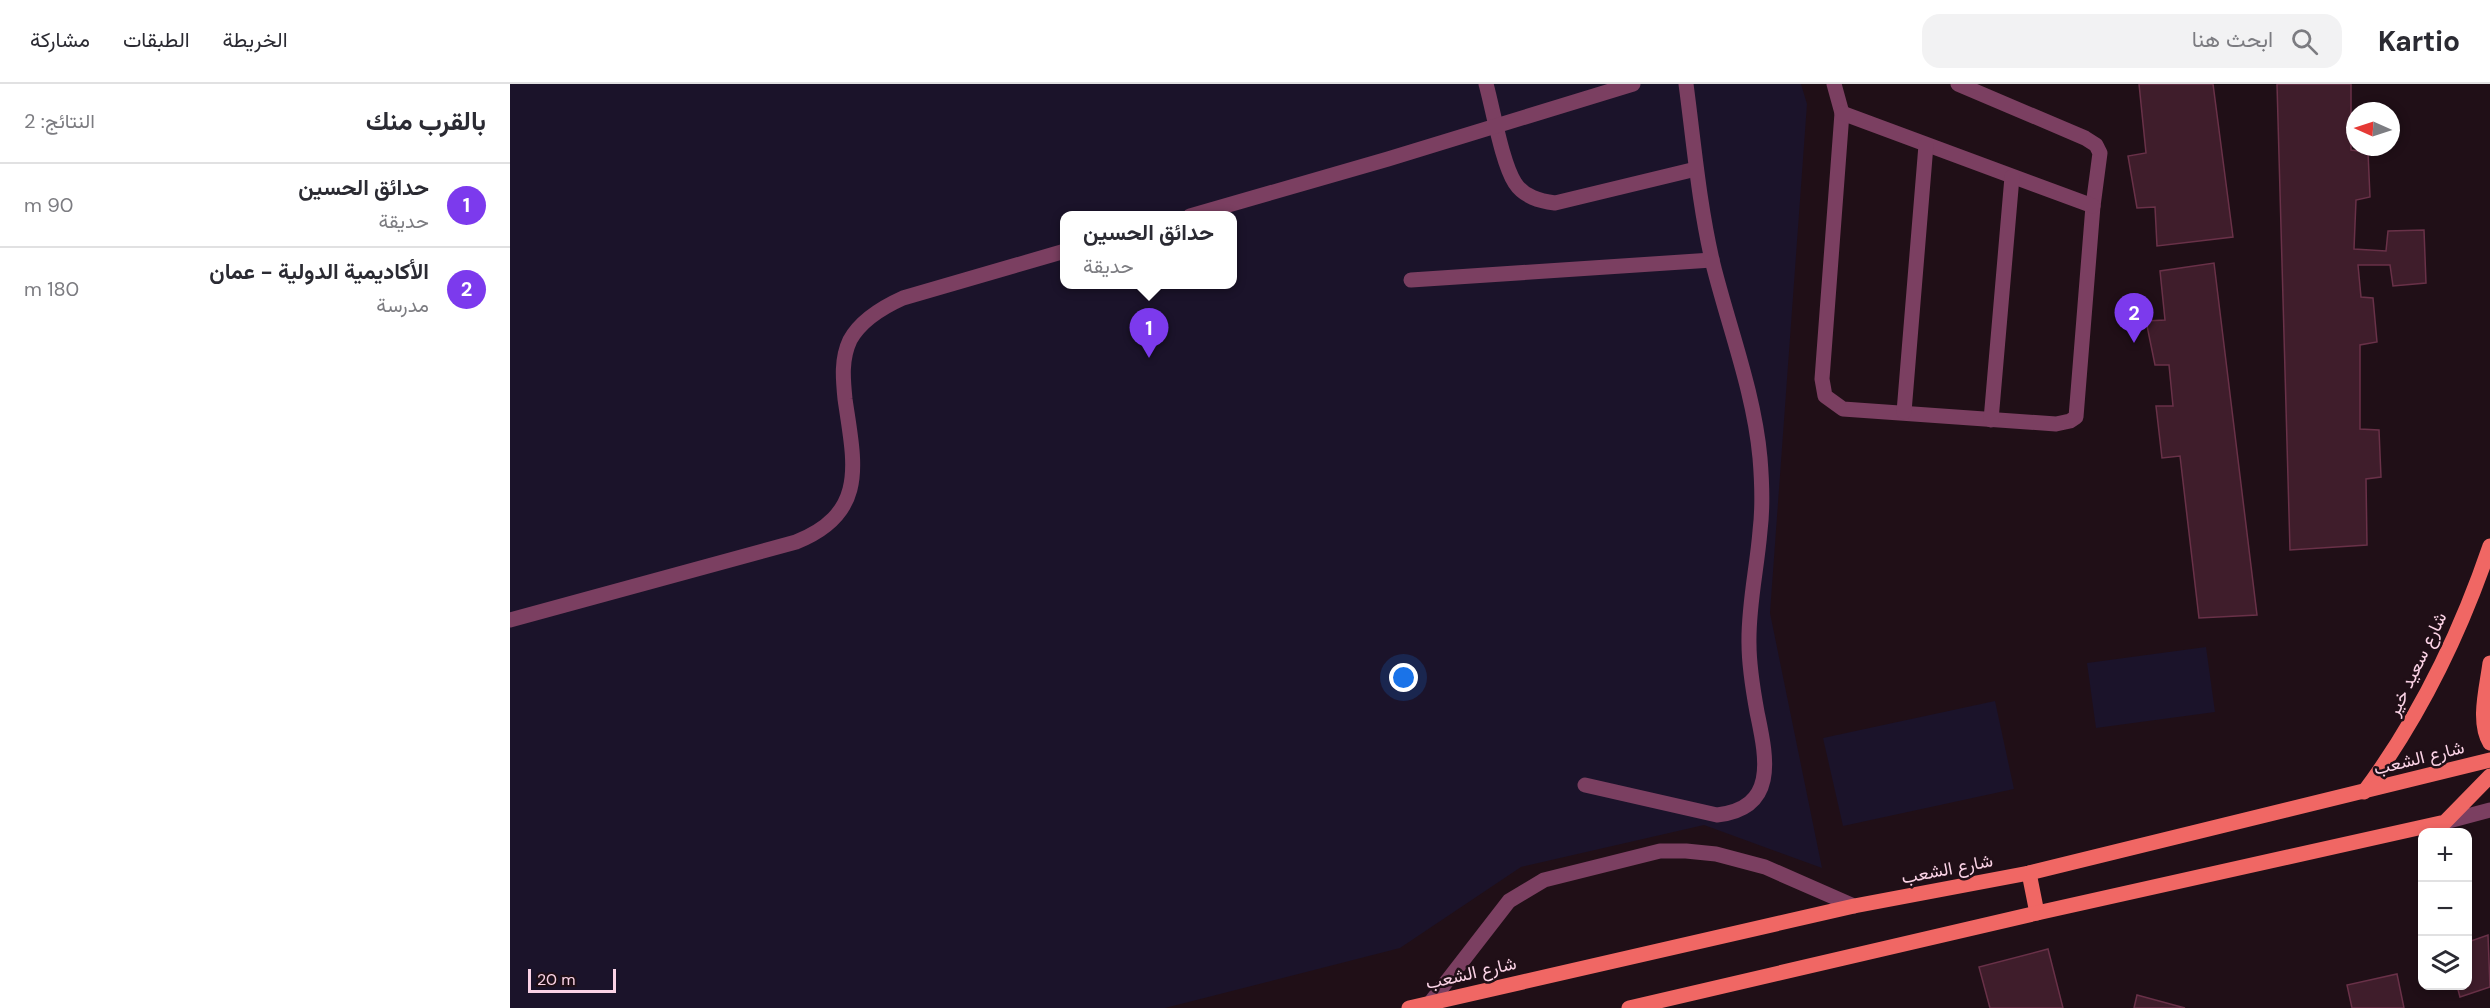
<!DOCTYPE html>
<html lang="ar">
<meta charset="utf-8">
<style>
body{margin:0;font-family:"DM Sans",Vazirmatn,sans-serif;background:#f2f2f3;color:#2b2b33;direction:rtl}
.controls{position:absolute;right:18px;bottom:18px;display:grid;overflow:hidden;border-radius:12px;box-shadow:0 3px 9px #0003}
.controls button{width:54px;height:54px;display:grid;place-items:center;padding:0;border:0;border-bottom:2px solid #e1e1e2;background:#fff;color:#2b2b33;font:30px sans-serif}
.compass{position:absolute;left:1836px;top:18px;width:54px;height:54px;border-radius:50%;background:#fff;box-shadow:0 3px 9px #0003;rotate:273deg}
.scale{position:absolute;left:18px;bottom:15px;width:88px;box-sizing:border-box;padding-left:6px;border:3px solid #fbd3e6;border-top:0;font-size:16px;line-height:21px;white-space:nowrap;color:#fbd3e6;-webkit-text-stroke:4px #200f17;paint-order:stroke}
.you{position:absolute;left:894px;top:594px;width:21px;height:21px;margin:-15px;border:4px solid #fff;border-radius:50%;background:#1a73e8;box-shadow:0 0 0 9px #1a73e833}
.badge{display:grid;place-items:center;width:39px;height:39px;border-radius:50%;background:#7c3aed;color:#fff;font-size:20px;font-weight:700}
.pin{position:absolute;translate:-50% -50px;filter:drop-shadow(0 2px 3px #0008)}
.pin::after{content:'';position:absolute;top:32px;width:21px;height:18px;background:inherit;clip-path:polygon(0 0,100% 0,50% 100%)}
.popup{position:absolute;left:550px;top:127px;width:177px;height:78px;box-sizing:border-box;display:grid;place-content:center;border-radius:12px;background:#fff;filter:drop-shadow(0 2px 4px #0005);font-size:20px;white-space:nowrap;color:#7c7c81}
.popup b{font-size:22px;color:#2b2b33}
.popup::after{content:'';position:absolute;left:50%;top:100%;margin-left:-12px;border:12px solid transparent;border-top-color:#fff}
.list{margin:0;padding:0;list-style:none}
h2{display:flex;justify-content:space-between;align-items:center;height:78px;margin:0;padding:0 24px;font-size:26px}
h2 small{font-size:20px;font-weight:400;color:#7c7c81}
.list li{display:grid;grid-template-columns:39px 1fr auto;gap:18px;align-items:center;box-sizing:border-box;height:84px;padding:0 24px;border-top:2px solid #e1e1e2}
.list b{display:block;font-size:22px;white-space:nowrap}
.list p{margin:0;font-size:20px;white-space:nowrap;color:#7c7c81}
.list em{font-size:20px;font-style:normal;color:#7c7c81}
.icon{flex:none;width:33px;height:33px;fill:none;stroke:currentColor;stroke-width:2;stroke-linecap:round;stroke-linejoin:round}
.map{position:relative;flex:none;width:1980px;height:924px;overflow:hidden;direction:ltr}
header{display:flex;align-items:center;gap:36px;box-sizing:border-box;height:84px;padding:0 30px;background:#fff;border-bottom:2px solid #e1e1e2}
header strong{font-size:28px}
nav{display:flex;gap:33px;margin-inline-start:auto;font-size:21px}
.search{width:420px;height:54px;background:#f2f2f3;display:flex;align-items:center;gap:15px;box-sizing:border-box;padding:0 21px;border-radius:18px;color:#7c7c81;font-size:22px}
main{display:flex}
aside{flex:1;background:#fff}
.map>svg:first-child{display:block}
.green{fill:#1b132a;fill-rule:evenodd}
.building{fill:#3f1d2b;stroke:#693148;stroke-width:1.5}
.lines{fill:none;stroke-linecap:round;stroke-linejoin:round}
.minor{stroke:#7b3f61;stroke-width:15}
.major{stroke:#f06764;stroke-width:15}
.labels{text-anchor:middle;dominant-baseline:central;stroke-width:5;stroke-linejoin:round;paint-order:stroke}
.street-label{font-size:18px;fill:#fbd3e6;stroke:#200f17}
</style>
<header>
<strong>Kartio</strong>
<div class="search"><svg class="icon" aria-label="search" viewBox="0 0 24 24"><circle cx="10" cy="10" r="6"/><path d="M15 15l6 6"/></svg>ابحث هنا</div>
<nav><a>الخريطة</a><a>الطبقات</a><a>مشاركة</a></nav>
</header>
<main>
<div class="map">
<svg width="1980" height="924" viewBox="0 0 1980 924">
<rect width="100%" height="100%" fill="#200f17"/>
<g class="green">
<path d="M0 0H1291L1297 20 1260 529 1312 784 1194 741 1011 783 890 864 655 924H0ZM555 132H723V200H555Z"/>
<path d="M1696 563 1705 628 1586 644 1577 579Z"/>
<path d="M1485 617 1504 705 1333 742 1313 654Z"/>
</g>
<g class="building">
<path d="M1629 0H1703L1723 153 1647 162 1645 123 1627 124 1618 72 1636 69Z"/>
<path d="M1767 0H1841V66L1858 68 1860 113 1846 116 1844 165 1876 167 1878 147 1914 146 1916 199 1883 202 1880 181H1848L1851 213 1863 214 1867 258 1850 261V345L1869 346 1871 393 1856 395 1857 461 1780 466Z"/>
<path d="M1704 179 1747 531 1689 534 1670 372 1652 374 1646 322H1663L1659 281H1645L1636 237 1655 236 1650 187Z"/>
<path d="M1978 851 1980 903 1950 913 1947 902H1958V858Z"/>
<path d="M1538 865 1553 924H1480L1469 883Z"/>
<path d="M1887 890 1894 924H1842L1837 901Z"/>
<path d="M1627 911 1675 924H1624Z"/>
</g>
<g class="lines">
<g class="minor">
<path d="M976 0C983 25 992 79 1005 99 1014 113 1030 117 1045 119L1186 85"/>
<path d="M1324 0 1332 29 1312 295 1315 312 1333 325 1546 340 1560 337 1566 333 1583 122 1590 69 1586 61 1575 54 1448 0"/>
<path d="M1332 29 1583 122"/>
<path d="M680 132 878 75 1123 0"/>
<path d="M901 196 1202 176"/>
<path d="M1394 328 1416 61"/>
<path d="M1481 336 1502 93"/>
<path d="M0 536 286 458C359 429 344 378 335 315 333 295 331 275 340 256 351 236 373 223 393 214L555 167"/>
<path d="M1075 701 1207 731C1269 724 1256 672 1247 628 1243 606 1239 583 1239 560 1238 522 1247 485 1250 447 1253 423 1252 398 1250 374 1244 308 1219 244 1203 180 1189 121 1184 60 1176 0"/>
<path d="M1935 738 1980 726"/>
<path d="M920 919 999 817 1034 796 1150 767H1176L1206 770 1255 783 1344 822"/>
</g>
<g class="major">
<path d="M1980 579C1977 603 1967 638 1980 659"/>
<path d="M1854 708C1910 633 1950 550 1980 462"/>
<path d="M1519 789 1527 829"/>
<path d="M899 924 1344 822 1519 789 1980 676"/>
<path d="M1119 924 1527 829 1935 738 1980 692"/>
</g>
</g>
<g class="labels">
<g class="street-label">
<text transform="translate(1907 580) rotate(-64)">شارع سعيد خير</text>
<text transform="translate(1909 674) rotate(-14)">شارع الشعب</text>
<text transform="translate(1437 785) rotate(-11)">شارع الشعب</text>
<text transform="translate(961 889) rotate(-13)">شارع الشعب</text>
</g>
</g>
</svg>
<div class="controls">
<button>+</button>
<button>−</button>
<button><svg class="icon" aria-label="layers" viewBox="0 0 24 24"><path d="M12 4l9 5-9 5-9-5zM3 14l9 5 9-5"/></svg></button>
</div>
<svg class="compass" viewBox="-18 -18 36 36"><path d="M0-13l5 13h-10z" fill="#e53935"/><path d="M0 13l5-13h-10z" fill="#7c7c81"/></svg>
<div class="scale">20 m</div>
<div class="you"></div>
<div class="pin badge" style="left:639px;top:274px">1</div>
<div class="popup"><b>حدائق الحسين</b>حديقة</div>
<div class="pin badge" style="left:1624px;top:259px">2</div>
</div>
<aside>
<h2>بالقرب منك<small>النتائج: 2</small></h2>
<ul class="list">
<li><span class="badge">1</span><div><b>حدائق الحسين</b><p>حديقة</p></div><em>90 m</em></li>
<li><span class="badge">2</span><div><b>الأكاديمية الدولية - عمان</b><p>مدرسة</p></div><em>180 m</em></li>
</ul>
</aside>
</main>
